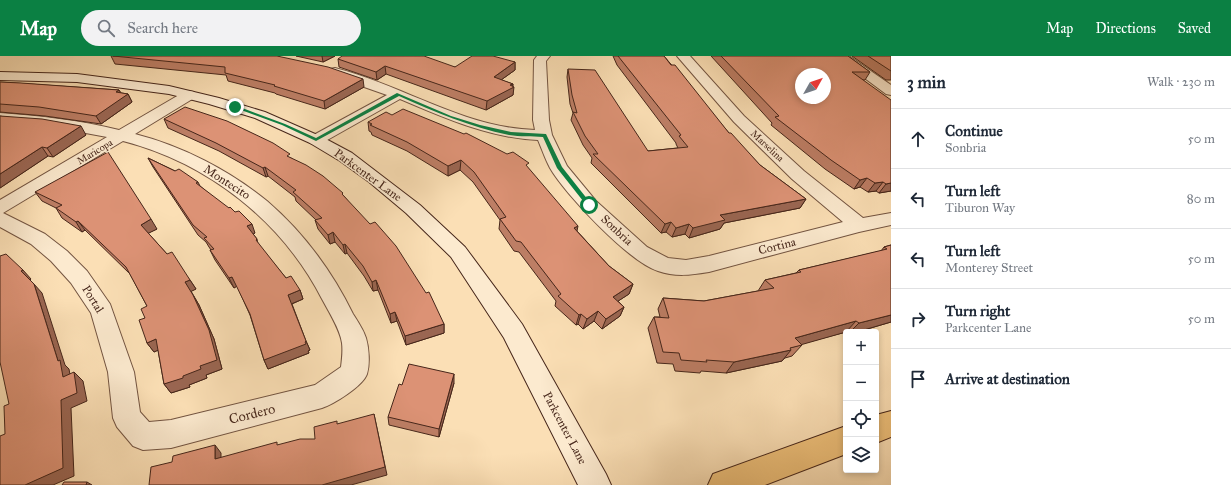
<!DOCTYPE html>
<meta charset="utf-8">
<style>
body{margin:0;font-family:"IM FELL Great Primer",serif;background:#f2f2f3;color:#1f2937}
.controls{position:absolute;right:12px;bottom:12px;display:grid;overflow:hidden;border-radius:4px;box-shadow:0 2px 6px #0003}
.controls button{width:36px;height:36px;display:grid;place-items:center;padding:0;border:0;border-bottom:1px solid #e0e1e3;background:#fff;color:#1f2937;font:20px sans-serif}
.compass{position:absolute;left:795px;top:12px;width:36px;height:36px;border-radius:50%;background:#fff;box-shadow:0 2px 6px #0003;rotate:50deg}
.stop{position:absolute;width:12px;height:12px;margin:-9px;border:3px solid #0b8043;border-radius:50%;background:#fff}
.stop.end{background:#0b8043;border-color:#fff;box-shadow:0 1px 4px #0008}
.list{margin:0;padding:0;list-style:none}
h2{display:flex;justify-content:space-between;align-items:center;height:52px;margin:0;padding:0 16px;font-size:17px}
h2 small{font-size:13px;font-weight:400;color:#747a83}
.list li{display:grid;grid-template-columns:26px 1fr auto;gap:12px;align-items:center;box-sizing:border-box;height:60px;padding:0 16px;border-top:1px solid #e0e1e3}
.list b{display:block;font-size:15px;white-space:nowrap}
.list p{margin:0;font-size:13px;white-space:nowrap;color:#747a83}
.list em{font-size:13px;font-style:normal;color:#747a83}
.icon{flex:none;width:22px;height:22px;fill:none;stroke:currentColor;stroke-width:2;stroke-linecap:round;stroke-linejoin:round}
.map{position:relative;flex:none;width:891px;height:429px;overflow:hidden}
header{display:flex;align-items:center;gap:24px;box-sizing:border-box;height:56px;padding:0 20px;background:#0b8043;color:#fff}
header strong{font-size:19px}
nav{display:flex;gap:22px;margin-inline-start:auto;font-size:14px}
.search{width:280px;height:36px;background:#f2f2f3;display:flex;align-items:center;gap:10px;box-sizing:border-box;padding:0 14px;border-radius:22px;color:#747a83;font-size:15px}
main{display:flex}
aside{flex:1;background:#fff}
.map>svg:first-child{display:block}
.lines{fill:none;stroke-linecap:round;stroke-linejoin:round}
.street-casing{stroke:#735441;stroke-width:2}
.secondary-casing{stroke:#46261a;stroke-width:2}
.primary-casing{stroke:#46261a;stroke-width:2}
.street{fill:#fceacf;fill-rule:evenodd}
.secondary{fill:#fceacf;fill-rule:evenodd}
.primary{fill:#eec07a;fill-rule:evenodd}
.wall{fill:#bd7e65;stroke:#46261a}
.shaded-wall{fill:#9a6652;stroke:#46261a}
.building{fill:#dc9275;stroke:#46261a;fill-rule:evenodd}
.route{fill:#0b8043}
.labels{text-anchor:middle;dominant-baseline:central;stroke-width:3;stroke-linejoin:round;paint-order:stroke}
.far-street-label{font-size:10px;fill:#46261a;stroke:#fceacf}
.street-label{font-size:12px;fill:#46261a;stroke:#fceacf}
.near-street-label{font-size:14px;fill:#46261a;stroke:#fceacf}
</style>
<header>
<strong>Map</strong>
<div class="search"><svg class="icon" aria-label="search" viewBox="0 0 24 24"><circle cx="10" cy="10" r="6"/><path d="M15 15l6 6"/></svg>Search here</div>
<nav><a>Map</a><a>Directions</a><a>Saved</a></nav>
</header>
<main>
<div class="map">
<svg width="891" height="429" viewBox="0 0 891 429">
<rect width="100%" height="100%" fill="#fbdfb5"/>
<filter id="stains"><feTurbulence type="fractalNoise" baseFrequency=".005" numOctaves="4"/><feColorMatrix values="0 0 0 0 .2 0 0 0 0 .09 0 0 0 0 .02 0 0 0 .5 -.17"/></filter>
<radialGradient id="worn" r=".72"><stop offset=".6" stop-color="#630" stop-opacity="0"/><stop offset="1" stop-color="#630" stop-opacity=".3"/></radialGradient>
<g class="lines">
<g class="street-casing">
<g id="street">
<path d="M537 0H550L546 5 549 64 552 79 567 110 596 145 647 191 668 202 686 204 709 200 843 166 792 123 734 66 677 0H690L744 60 804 115 863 162 891 157V169L859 176 709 216C691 219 675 221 658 215 629 206 565 138 550 112 545 103 542 93 538 84 489 82 445 62 400 43L322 87 316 89 310 87 308 84 310 81 387 39 330 19 328 16 330 13 335 12C403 29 464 72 535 74L533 64 534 4Z"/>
<path d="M835 0H849L891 29V39L886 38Z"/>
<path d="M189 35 194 36 196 39 194 42 135 78C182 90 229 114 267 145 303 176 332 215 353 258 358 266 363 273 366 282 369 292 370 308 367 318 363 330 334 348 322 352L171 392 143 394 133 390 117 371 113 362 108 316 91 257 71 227 51 205 31 188 0 171V144L107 81 48 70 0 67V57C40 60 79 64 119 74L184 36ZM123 85C208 107 282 165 322 243 329 256 340 273 342 287 343 295 342 303 341 311L315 329 171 364 149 366 140 356 134 316 110 248 87 215 67 195 45 178 3 157Z"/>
</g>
</g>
<g class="secondary-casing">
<path id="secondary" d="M0 16 77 18 169 30 219 42 265 56 322 81 352 97 420 149 465 191 522 268 606 418 611 429H578L504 282 451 201 406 157 369 126 340 105 310 87 255 62 209 48 169 38 77 26 0 24Z"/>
</g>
<g class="primary-casing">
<g id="primary">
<path d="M891 355V381L876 387V359Z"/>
<path d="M846 370V398L765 429H708L713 418Z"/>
</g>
</g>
<use href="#street" class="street"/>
<use href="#secondary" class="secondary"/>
<use href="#primary" class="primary"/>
</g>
<g class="wall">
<path d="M111 0H277L364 31 325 53 276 38 275 37 228 25 226 19 115 8Z"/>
<path d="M296 0H335L323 6Z"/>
<path d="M613 0H664L729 77 760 109 806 143 800 152 724 167 720 173 689 182 685 178 672 181 666 176 661 177 591 107 592 102 583 89 571 64 573 57 570 48 567 21 568 13 648 95 678 92 676 88V87L617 9Z"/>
<path d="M711 0H848L870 16 865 24H863L891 135 879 137 876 135 868 136 860 131 854 133 825 113 771 69 772 67Z"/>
<path d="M852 0H891V24H886Z"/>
<path d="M338 3 455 11 515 6V14L501 24 513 28V39L486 54 386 18 377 24 339 11Z"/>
<path d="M0 26 119 34 121 37 128 38 132 46 101 68 45 60 0 56Z"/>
<path d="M0 60 86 79 53 101 48 100 0 132Z"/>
<path d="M164 63 291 102 344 140 444 268V277L406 289 397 265 391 267 378 234 373 235 364 220 347 197 345 198 335 186 330 188 318 173 315 164H316L296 145 295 141 268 120 266 121 219 95 168 72Z"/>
<path d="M368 66 528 112 577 175 609 210 633 228 629 238 618 245 624 251 620 260 602 273 594 265 583 273 578 268 576 269 555 250 556 245 519 196 514 195 499 173 500 164 473 126 460 114 448 120 407 95 372 79 371 76 369 75Z"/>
<path d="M148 102 198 126 200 130 255 177 253 178 257 183 258 188 286 222 300 234 303 243 292 248 306 285 310 294 308 295 309 297 268 313 264 304 250 259 237 230 234 232 215 204 210 194H211L209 191 206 186 198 179 153 111Z"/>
<path d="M35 136 157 173 148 177 167 198 190 224 196 233 191 235 199 249 214 283 222 313 206 319 207 322 189 329 190 331 171 337 164 328 158 294 154 296 147 287 145 262 147 250 130 218 85 174 82 176 62 162 56 152 42 145Z"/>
<path d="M891 189V266L857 276H846L801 288 802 289 792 300 785 302 782 305 726 317 701 315 700 317 675 315 673 308 657 307 648 272 654 261H660L658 253 663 242 704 245 758 235 765 224 796 217 799 214 881 195 884 191Z"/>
<path d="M454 327 439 381 389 369 388 361Z"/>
</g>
<g class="shaded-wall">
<path d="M322 0H335L323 6Z"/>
<path d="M515 6V14L494 29V21Z"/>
<path d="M385 10 386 18 377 24 376 16Z"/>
<path d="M363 23 364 31 325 53 324 45Z"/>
<path d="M513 28 512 32 514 31 513 39 486 54 487 45Z"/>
<path d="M119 34 123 41 128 38 132 46 101 68 96 60 116 36Z"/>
<path d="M81 70 86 79 53 101 47 92Z"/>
<path d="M42 91 48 100 0 132V118Z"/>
<path d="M461 104 460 114 448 120V110Z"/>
<path d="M265 111 268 120 266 121 263 112Z"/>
<path d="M867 122 860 131 854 133 860 124Z"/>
<path d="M883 126 876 135 868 136 875 127Z"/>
<path d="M891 127V135L879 137 886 128Z"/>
<path d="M806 143 800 152 724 167 720 173 689 182 693 172 720 159Z"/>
<path d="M151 163 157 173 147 178 141 169Z"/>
<path d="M78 165 85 174 82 176 76 166Z"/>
<path d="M671 166 666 176 661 177 665 168Z"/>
<path d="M252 168 255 177 250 180 247 170Z"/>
<path d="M689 168 685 178 672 181 676 172Z"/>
<path d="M578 170 576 180 574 172Z"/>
<path d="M333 176 335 186 330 188 328 179Z"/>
<path d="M345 188 347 197 345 198 343 189Z"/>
<path d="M23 214 31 223 30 224 21 215Z"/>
<path d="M232 221 237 230 234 232 229 222Z"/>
<path d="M190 224 196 233 190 236 185 226Z"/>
<path d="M376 224 378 234 373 235 372 226Z"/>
<path d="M34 228 42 237 65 309 69 313 72 330 63 321Z"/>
<path d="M633 228 629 238 609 251 613 241Z"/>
<path d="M300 234 303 243 291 248 288 239Z"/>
<path d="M193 239 199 249 214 283 222 313 206 319 207 322 189 329 190 331 171 337 164 328 183 320Z"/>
<path d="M624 251 620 260 602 273 606 263Z"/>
<path d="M598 255 594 265 583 273 587 263Z"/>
<path d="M395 256 397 265 391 267 390 258Z"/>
<path d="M581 258 578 268 576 269 579 259Z"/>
<path d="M891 259V266L857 276H850L859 267Z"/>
<path d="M856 265 846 276 786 293 795 282Z"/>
<path d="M444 268V277L406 289 405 280Z"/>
<path d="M156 283 163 292 154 296 147 287Z"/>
<path d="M306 285 310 294 308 295 309 297 268 313 264 304Z"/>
<path d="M791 294 782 305 726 317 734 306Z"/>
<path d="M74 316 83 325 87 345 71 352 74 420 53 429H25L61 344Z"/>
<path d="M454 318V327L439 381V373Z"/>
<path d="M374 358 387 419 351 429H322Z"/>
<path d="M215 389 221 397V411L215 403Z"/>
<path d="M87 426 92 429H86Z"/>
</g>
<g class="building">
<path d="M113 0H277L328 11 363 23 324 45 274 30 275 29 225 17V11Z"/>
<path d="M342 0H424L455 11 472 0H493L515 6 494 21 513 28 510 29 514 31 487 45 385 10 376 16 338 3Z"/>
<path d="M618 0H664L671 9H675L729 77H731L760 109 806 143 720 159 725 164 693 172 689 168 676 172 671 166 665 168 593 98H598L585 80 573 56 577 57 572 39 568 13 595 14 648 95 688 91 679 80 681 79Z"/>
<path d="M721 0H848L870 16H852L891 44V127L886 128 883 126 875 127 867 122 860 124 831 104 775 61 779 60ZM801 18H825V42H801Z"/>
<path d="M868 0H891V15Z"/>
<path d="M0 26 21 27 119 34 116 36 128 38 96 60 39 51 0 48Z"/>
<path d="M185 51 227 65 273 87 290 98 287 100 306 109 323 120 343 137 342 138 370 168 375 166 396 190 426 237 429 236 444 268 405 280 395 256 390 258 376 224 372 226 363 210 345 188 343 189 333 176 328 179 315 164 322 162 293 136 296 134 265 111 263 112 216 87 164 63Z"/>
<path d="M403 53 464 78 466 77 507 98 513 96 529 107 526 109 578 170 574 172 609 210 633 228 613 241 624 251 606 263 598 255 587 263 581 258 579 259 558 240 561 238 521 186 516 185 500 163 506 161 474 116 461 104 448 110 407 86 370 69 372 68 368 66 386 56 392 59Z"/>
<path d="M0 60 42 63 81 70 47 92 42 91 0 118Z"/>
<path d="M108 96 151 163 141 169 167 198 172 196 190 224 185 226 193 239 209 274 217 304 200 310 201 313 183 320V322L164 328 156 283 147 287 139 264 145 262 141 253 147 250 126 211 78 165 76 166 56 152 62 149 35 136Z"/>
<path d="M148 102 175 115 179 113 198 126 196 127 229 152 230 151 235 156 239 155 252 168 247 170 257 183 256 184 286 222 291 220 300 234 288 239 306 285 305 286 306 288 264 304 250 258 232 221 229 222 210 194 214 193 204 182 207 181 193 169Z"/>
<path d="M891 189V259L859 267 856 265 795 282 802 289 790 292 791 294 734 306 706 304 707 306 681 304 679 297 663 296 654 261 669 262 663 242 704 245 774 232 765 224 801 216 799 214 887 193 884 191Z"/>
<path d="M6 198 23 214 21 215 34 228 58 305 60 304 63 321 74 316 77 337 61 344 63 412 25 429H0V380L5 378 4 350 9 348 0 306V200Z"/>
<path d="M409 308 454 318 439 373 388 361 399 328 402 329Z"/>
<path d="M374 358 385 411 322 429H149L151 411 172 406 173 400 215 389V403L277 386V389L300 383H315L314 371 337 365V368Z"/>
<path d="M64 426H87L86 429H62Z"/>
</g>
<path class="route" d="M397 37 451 60 480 69 511 76 546 78 562 111 592 149 587 150 557 112 543 81C532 80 520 81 509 79 470 71 435 56 399 40L316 85 282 69 233 51 237 50 285 68 316 82Z"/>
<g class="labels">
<g class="far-street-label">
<text transform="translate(767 90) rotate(43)">Marselina</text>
<text transform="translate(95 96) rotate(-31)">Maricopa</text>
</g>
<g class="street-label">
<text transform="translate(368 119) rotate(36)">Parkcenter Lane</text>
<text transform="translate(227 126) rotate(33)">Montecito</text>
<text transform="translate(617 174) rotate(43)">Sonbria</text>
<text transform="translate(777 190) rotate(-14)">Cortina</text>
<text transform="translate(93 243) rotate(58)">Portal</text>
<text transform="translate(565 372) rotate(62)">Parkcenter Lane</text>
</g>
<g class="near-street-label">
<text transform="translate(252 358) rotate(-14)">Cordero</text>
</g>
</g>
<rect width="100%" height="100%" filter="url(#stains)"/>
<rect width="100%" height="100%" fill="url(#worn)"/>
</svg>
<div class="controls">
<button>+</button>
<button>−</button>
<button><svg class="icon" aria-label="locate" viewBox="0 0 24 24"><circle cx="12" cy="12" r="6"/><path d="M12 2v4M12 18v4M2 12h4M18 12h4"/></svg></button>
<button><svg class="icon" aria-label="layers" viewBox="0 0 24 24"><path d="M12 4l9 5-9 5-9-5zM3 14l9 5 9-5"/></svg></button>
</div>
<svg class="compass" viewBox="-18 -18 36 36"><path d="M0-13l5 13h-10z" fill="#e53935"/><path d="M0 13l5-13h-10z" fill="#747a83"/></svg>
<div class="stop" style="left:589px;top:149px"></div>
<div class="stop end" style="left:235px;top:51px"></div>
</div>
<aside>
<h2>3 min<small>Walk · 230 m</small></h2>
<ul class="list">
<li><svg class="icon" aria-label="ahead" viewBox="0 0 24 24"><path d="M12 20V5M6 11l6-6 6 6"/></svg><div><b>Continue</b><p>Sonbria</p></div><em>50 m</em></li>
<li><svg class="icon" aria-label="left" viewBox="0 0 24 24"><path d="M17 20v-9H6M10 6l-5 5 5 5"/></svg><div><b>Turn left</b><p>Tiburon Way</p></div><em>80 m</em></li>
<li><svg class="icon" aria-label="left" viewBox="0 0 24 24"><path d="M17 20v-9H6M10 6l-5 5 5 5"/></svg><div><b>Turn left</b><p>Monterey Street</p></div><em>50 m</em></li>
<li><svg class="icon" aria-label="right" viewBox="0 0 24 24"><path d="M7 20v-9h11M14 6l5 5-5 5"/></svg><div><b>Turn right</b><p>Parkcenter Lane</p></div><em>50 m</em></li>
<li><svg class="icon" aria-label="arrive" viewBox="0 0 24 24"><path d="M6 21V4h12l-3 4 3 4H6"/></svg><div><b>Arrive at destination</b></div></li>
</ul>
</aside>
</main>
